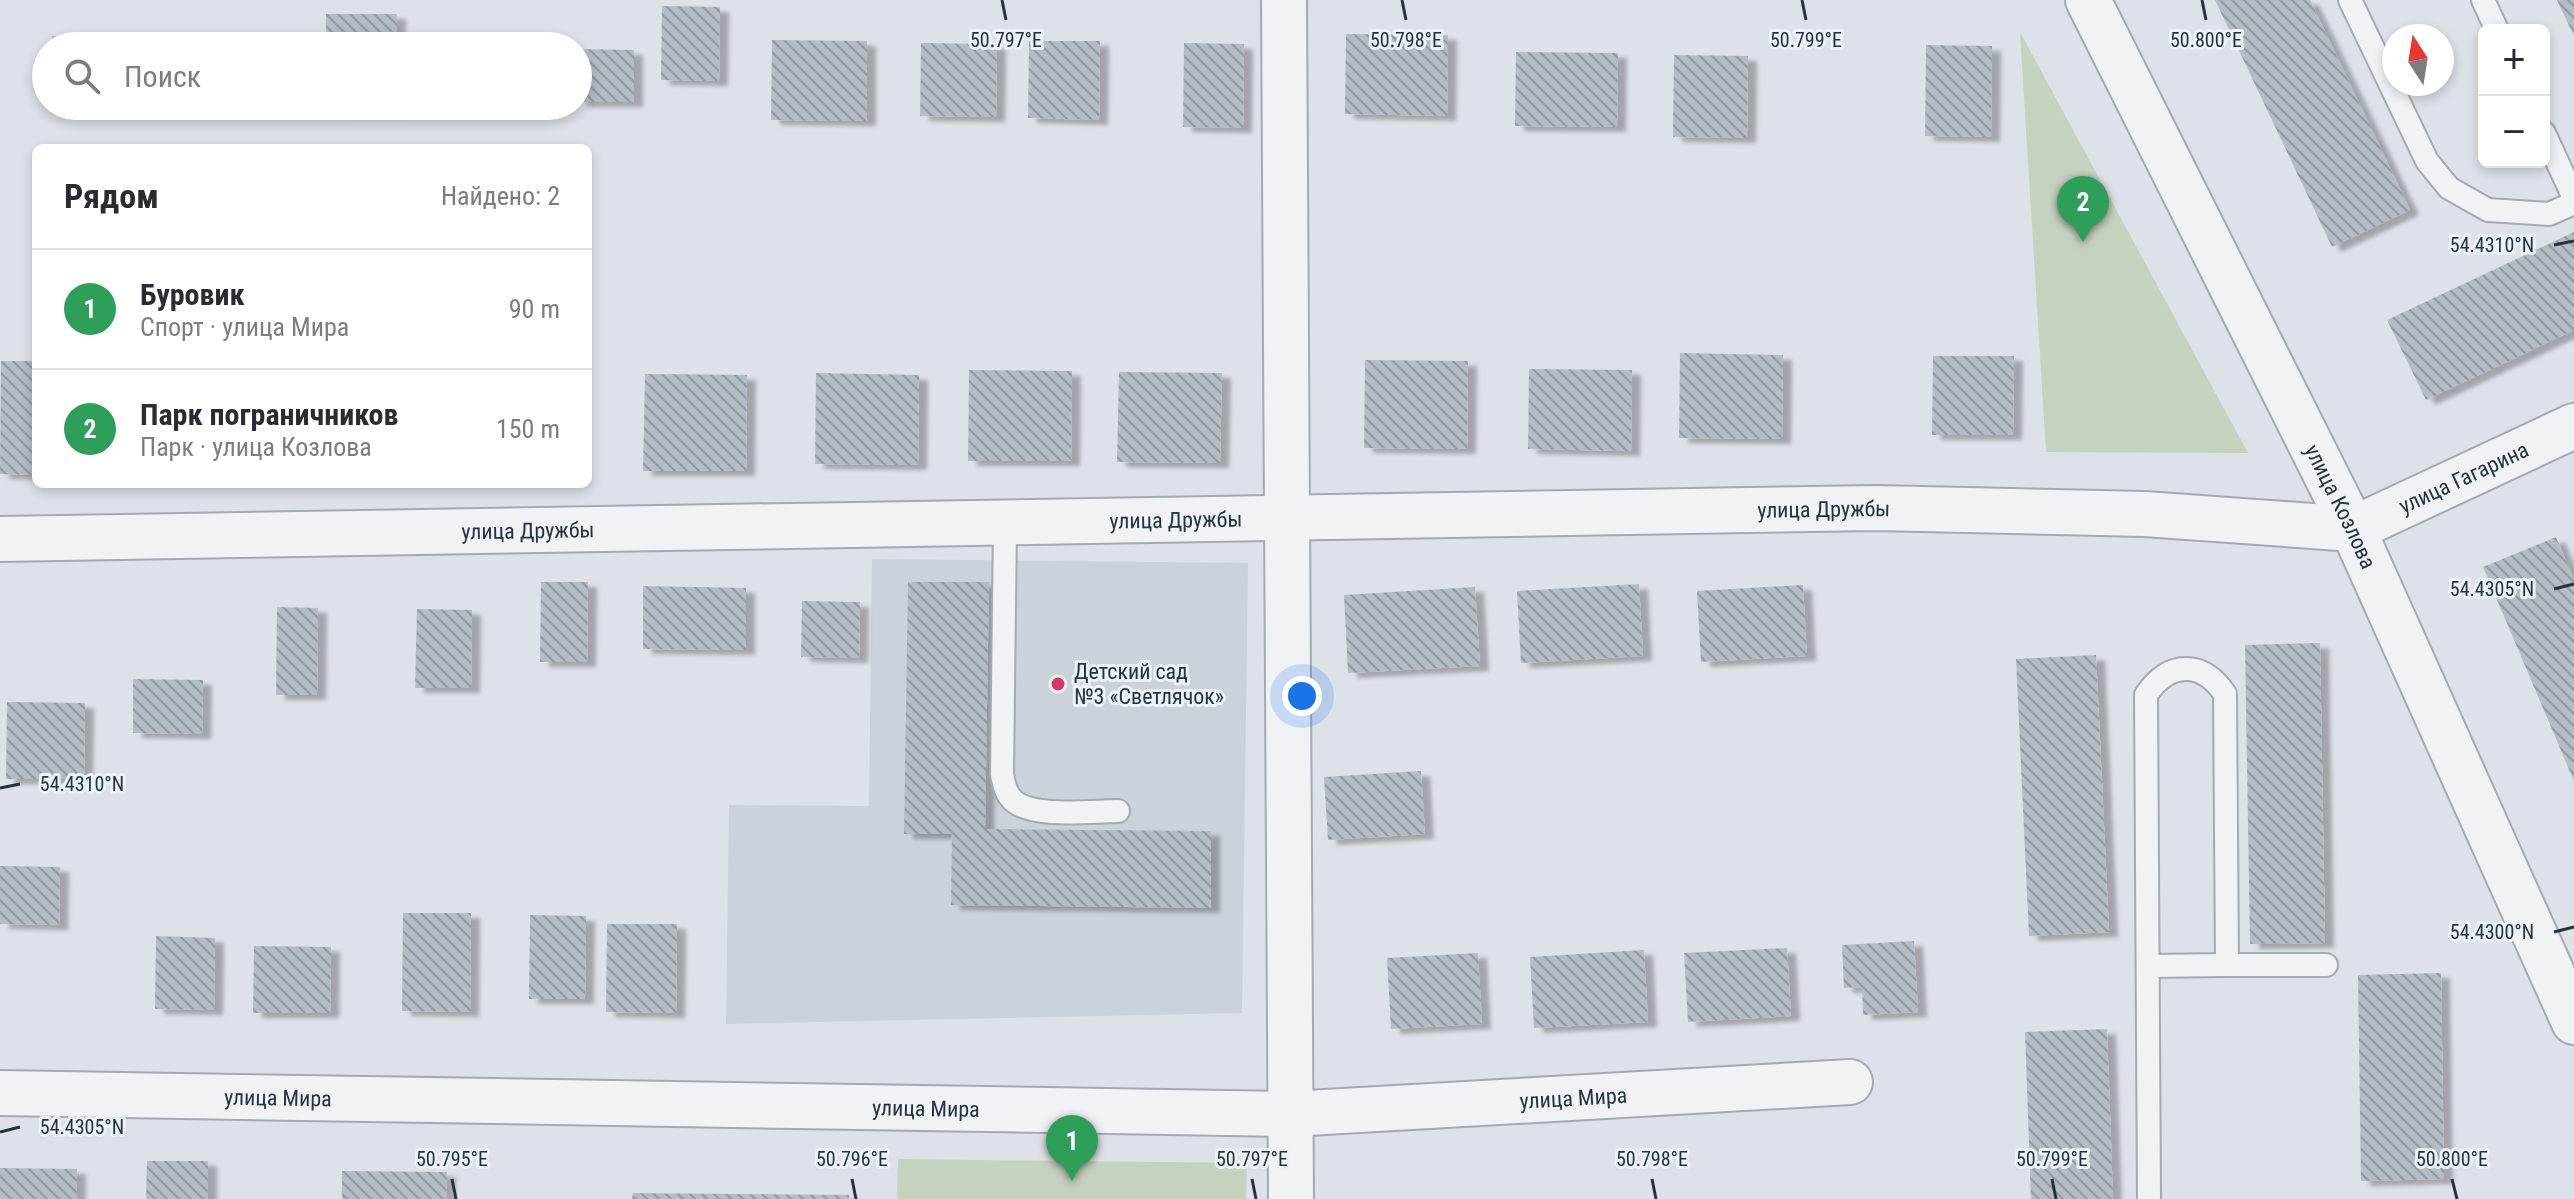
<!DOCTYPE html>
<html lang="ru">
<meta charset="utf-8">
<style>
body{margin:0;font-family:"Roboto Condensed",sans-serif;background:#f2f2f3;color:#2b2b33}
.controls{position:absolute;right:24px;top:24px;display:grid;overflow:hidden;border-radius:12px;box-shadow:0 4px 12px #0003}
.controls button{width:72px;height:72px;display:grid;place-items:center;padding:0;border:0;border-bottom:2px solid #e1e1e2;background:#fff;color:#2b2b33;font:40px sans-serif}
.compass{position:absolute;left:2382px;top:24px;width:72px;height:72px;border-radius:50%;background:#fff;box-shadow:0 4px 12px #0003;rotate:348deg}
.you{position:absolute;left:1302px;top:696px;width:28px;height:28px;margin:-20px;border:6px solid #fff;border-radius:50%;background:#1a73e8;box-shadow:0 0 0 12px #1a73e833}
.badge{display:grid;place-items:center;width:52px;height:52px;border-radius:50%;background:#0b8043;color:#fff;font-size:26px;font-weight:700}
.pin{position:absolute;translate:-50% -66px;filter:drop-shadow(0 2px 4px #0008)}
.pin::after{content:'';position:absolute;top:42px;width:28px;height:24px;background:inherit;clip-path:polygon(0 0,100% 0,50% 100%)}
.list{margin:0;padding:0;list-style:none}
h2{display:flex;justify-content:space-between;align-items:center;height:104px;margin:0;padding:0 32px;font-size:34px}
h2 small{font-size:26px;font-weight:400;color:#7c7c81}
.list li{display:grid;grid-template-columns:52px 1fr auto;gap:24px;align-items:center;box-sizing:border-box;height:120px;padding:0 32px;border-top:2px solid #e1e1e2}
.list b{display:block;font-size:30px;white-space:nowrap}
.list p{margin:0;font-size:26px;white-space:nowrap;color:#7c7c81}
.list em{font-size:26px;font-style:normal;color:#7c7c81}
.icon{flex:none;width:44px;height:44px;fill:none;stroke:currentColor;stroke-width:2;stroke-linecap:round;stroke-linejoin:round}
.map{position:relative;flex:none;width:2574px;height:1199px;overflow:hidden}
.search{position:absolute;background:#fff;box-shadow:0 4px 12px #0003;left:32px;top:32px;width:560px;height:88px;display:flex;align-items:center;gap:20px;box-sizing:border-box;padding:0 28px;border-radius:44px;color:#7c7c81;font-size:30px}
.panel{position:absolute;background:#fff;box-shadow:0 4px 12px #0003;left:32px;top:144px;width:560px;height:344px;border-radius:12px}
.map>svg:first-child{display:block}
.built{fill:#cbd2da}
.green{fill:#c5d2bd}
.building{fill:url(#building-back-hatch);filter:url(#shadow)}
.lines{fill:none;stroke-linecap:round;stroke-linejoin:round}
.service-casing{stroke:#a2aab2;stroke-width:26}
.minor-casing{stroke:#a2aab2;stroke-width:48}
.tertiary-casing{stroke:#a2aab2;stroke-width:48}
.service{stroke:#f0f3f6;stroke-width:22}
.minor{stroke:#f0f3f6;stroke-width:44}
.tertiary{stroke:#f0f3f6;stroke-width:44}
.ticks{fill:none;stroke:#25323f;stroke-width:3}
.poi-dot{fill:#d73863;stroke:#ecf1f5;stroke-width:3}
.labels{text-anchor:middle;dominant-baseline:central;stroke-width:6;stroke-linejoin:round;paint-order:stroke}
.street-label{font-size:22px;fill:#25323f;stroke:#ecf1f5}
.poi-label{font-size:22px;fill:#25323f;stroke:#ecf1f5;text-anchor:start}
.ticks-label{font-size:20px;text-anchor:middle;fill:#25323f;stroke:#ecf1f5;stroke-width:6;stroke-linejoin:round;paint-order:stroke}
</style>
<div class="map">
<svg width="2574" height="1199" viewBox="0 0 2574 1199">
<defs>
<pattern id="building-back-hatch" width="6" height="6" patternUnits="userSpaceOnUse" patternTransform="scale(2)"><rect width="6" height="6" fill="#b4bcc5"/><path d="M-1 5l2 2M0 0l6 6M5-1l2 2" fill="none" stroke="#9299a1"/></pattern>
<filter id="shadow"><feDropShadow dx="9" dy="5" stdDeviation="2" flood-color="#0004"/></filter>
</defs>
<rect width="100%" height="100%" fill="#dde2e8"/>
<path class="built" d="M872 559 1248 563 1242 1013 726 1024 729 805 869 806Z"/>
<g class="green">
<path d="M2020 32 2248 453 2046 452Z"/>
<path d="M898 1159 1247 1163 1246 1199H897Z"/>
</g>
<g class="building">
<path d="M2215 0H2310L2410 210 2332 247Z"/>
<path d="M2557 0H2574V36Z"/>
<path d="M662 6 720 7 719 81 661 80Z"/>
<rect x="326" y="14" width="71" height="32"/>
<path d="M1346 34 1448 35 1447 116 1345 114Z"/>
<path d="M52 36 155 38V46H52Z"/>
<path d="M772 40 867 41V121L771 120Z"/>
<path d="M1029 41H1100L1099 120 1028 118Z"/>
<rect x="439" y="43" width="53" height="3"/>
<path d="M921 43 997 44 996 117 920 116Z"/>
<path d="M1184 43 1244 44 1243 128 1183 127Z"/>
<path d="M1926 45 1992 46 1991 137 1925 136Z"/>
<path d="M578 49 634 50V102H578Z"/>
<path d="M1516 52 1618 53 1617 127 1515 126Z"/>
<path d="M1674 55 1748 56 1747 138 1673 137Z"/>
<path d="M325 106H396V112L325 111Z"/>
<path d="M2574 232V330L2426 400 2387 320Z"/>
<path d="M1680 353 1783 355 1782 439 1679 438Z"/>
<path d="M1933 356H2014L2013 435H1932Z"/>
<path d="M1365 360 1468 361 1467 449 1364 448Z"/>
<path d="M1 361H36V475L0 474Z"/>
<path d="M1529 369 1632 370 1631 451 1528 449Z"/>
<path d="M969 370 1072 371 1071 461H968Z"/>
<path d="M1119 372 1222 373 1220 463 1117 462Z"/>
<path d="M816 373 919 375 918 465 815 464Z"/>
<path d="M645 374 747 375 746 471H643Z"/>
<path d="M2556 537 2574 580V781L2483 567Z"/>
<path d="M541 582H588L587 662H540Z"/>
<path d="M908 582H989L985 829 1211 831V908L951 905 952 834H904Z"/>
<path d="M1639 584 1643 656 1521 663 1517 591Z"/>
<path d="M1803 585 1807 656 1701 662 1697 591Z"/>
<path d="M643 586 746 588V650L643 649Z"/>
<path d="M1475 587 1480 666 1348 673 1344 595Z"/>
<path d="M802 601 860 602 859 658 801 657Z"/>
<path d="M277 607 318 608 317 695H276Z"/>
<path d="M417 609 472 610 471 688H415Z"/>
<path d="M2320 643 2325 943 2250 944 2245 645Z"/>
<path d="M2096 655 2109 932 2029 936 2016 659Z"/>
<path d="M133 679 203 680 202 734 133 733Z"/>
<path d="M7 702 85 703 84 779H6Z"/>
<path d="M1421 771 1425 834 1328 840 1324 777Z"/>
<path d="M0 866 60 867 59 925 0 924Z"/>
<path d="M403 913H471L470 1012 402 1011Z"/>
<path d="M530 915 586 916 585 999H529Z"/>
<path d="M607 924H677L676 1013 606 1012Z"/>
<path d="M156 936 215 938 214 1010 155 1009Z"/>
<path d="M1914 941 1918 1012 1863 1015 1862 987 1844 988 1842 945Z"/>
<path d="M254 946 331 947 330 1013H253Z"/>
<path d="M1787 948 1791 1016 1688 1022 1684 953Z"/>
<path d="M1644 950 1648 1022 1534 1028 1530 957Z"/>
<path d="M1478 953 1482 1024 1391 1029 1387 958Z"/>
<path d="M2441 973 2444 1179 2361 1181 2358 975Z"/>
<path d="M2107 1029 2113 1199H2031L2025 1032Z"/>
<path d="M147 1161H208V1199H146Z"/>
<path d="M0 1168 77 1169V1199H0Z"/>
<path d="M342 1171 447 1172 446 1199H342Z"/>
<path d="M633 1193 849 1195V1199H632Z"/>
</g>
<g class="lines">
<g class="service-casing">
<g id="service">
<path d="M2350 0 2427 161 2449 188 2488 210 2549 214 2574 203"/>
<path d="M2483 0 2497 30"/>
<path d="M2544 133 2574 198"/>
<path d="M1005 523 1002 774C1004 785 1006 795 1015 802 1036 818 1092 811 1118 811"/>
<path d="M2227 965H2326"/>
<path d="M2148 966 2227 965 2225 694C2202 660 2169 661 2146 695L2149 1199"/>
</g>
</g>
<g class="minor-casing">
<g id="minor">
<path d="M1284 0 1291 1199"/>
<path id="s1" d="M0 1093 1290 1114 1850 1082"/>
</g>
</g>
<g class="tertiary-casing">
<g id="tertiary">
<path id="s2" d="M2088 0 2353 529 2574 1022"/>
<path id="s3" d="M2353 529 2574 426"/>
<path id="s4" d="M0 539 1876 508 2145 514 2353 529"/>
</g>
</g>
<use href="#service" class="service"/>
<use href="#minor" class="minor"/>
<use href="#tertiary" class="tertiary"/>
</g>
<path class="ticks" d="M1002 0 1006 20M1402 0 1406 20M1802 0 1806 20M2202 0 2206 20M2554 245 2574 241M2554 589 2574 584M0 788 20 784M2554 932 2574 927M0 1132 20 1127M452 1179 456 1199M852 1179 856 1199M1252 1179 1256 1199M1652 1179 1656 1199M2052 1179 2056 1199M2452 1179 2457 1199"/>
<circle class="poi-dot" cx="1058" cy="684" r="8"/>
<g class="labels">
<g class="street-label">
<text stroke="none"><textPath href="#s3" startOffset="122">улица Гагарина</textPath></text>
<text stroke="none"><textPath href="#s2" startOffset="566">улица Козлова</textPath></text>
<text stroke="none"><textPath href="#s4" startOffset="1824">улица Дружбы</textPath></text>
<text stroke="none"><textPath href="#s4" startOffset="1176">улица Дружбы</textPath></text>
<text stroke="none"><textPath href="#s4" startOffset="528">улица Дружбы</textPath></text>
<text stroke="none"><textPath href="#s1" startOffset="278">улица Мира</textPath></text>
<text stroke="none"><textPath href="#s1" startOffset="1574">улица Мира</textPath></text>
<text stroke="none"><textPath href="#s1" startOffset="926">улица Мира</textPath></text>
</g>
<g class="poi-label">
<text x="1074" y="671">Детский сад<tspan x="1074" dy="25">№3 «Светлячок»</tspan></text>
</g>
</g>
<g class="ticks-label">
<text x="1006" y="47">50.797°E</text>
<text x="1406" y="47">50.798°E</text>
<text x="1806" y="47">50.799°E</text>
<text x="2206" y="47">50.800°E</text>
<text x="2492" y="252">54.4310°N</text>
<text x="2492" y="596">54.4305°N</text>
<text x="82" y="791">54.4310°N</text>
<text x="2492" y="939">54.4300°N</text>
<text x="82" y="1134">54.4305°N</text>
<text x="452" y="1166">50.795°E</text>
<text x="852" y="1166">50.796°E</text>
<text x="1252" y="1166">50.797°E</text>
<text x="1652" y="1166">50.798°E</text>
<text x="2052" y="1166">50.799°E</text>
<text x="2452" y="1166">50.800°E</text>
</g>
</svg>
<div class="controls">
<button>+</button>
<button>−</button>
</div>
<svg class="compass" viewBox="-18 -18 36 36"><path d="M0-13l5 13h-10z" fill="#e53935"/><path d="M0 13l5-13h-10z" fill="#7c7c81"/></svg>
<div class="you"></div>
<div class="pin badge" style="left:1072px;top:1181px;background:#2e9e5b">1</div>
<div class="pin badge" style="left:2083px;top:242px;background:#2e9e5b">2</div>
<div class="search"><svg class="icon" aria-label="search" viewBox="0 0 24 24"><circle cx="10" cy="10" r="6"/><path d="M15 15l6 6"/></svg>Поиск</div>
<section class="panel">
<h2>Рядом<small>Найдено: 2</small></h2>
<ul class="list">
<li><span class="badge" style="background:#2e9e5b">1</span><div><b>Буровик</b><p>Спорт · улица Мира</p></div><em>90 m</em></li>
<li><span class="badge" style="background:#2e9e5b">2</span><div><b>Парк пограничников</b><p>Парк · улица Козлова</p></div><em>150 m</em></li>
</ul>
</section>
</div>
